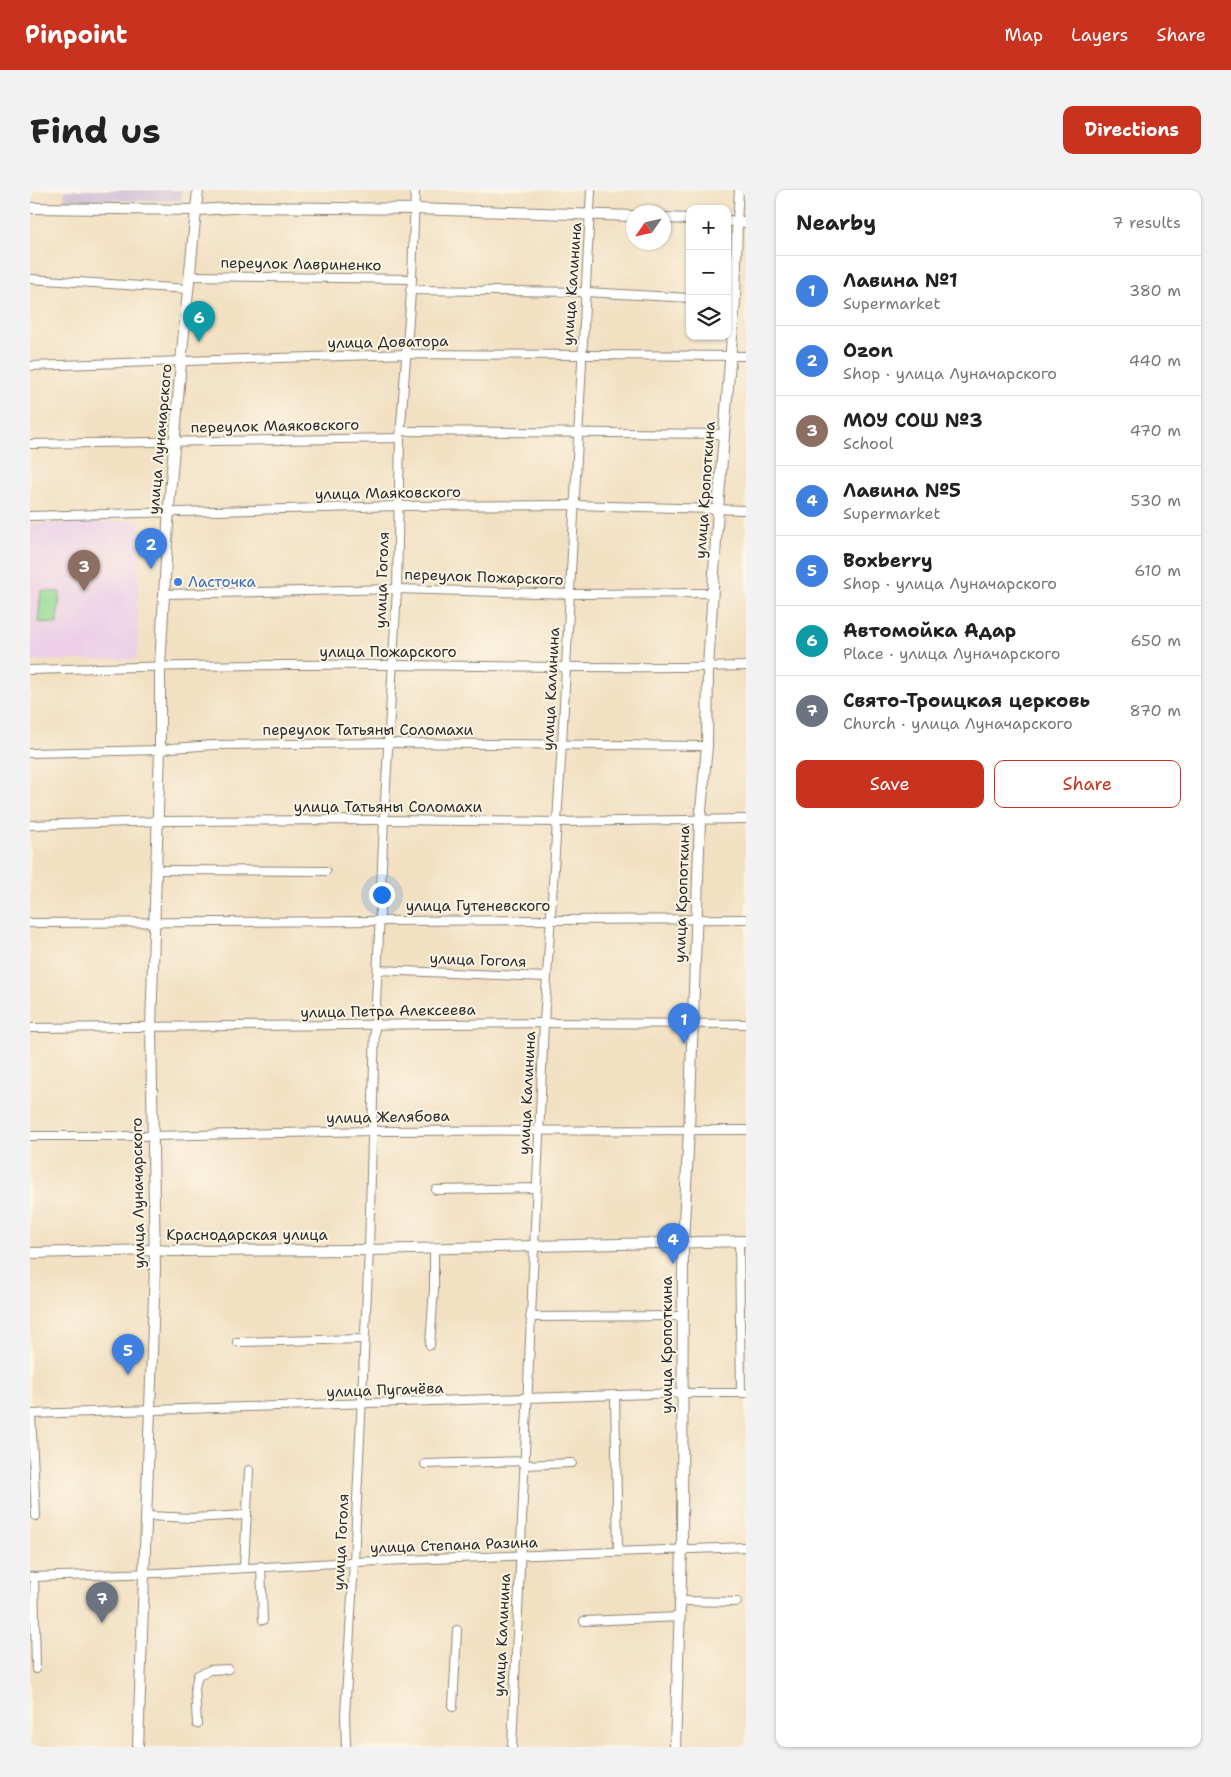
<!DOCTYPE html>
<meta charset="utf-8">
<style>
body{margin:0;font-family:"Shantell Sans",sans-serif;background:#f2f2f2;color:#222}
.controls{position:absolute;right:15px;top:15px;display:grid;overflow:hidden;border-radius:10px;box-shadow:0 1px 4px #0004}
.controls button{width:45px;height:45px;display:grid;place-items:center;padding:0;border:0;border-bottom:1px solid #e0e0e0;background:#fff;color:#222;font:25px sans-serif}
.compass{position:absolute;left:596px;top:15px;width:45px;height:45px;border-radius:50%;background:#fff;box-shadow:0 1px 4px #0004;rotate:236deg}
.you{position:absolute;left:351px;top:704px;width:18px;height:18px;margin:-12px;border:4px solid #fff;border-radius:50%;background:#1a73e8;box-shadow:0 0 0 8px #1a73e833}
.badge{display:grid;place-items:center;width:32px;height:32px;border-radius:50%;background:#c8321e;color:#fff;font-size:16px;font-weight:700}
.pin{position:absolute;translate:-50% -41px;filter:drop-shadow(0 1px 2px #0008)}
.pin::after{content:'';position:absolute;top:26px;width:18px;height:15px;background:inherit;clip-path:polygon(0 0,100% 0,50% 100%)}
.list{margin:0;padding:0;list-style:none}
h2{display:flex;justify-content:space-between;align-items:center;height:65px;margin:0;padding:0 20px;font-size:21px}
h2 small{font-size:16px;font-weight:400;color:#767676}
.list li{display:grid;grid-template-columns:32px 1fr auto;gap:15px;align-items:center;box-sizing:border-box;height:70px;padding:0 20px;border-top:1px solid #e0e0e0}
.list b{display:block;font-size:19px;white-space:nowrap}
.list p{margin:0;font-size:16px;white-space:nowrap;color:#767676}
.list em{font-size:16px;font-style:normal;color:#767676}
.actions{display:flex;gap:10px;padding:15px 20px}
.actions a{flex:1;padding:11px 0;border:1px solid #c8321e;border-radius:10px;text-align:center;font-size:18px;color:#c8321e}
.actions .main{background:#c8321e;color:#fff}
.icon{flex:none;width:28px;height:28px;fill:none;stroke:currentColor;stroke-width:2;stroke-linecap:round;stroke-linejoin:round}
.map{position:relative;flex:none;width:716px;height:1557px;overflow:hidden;border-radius:10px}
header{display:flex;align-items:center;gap:30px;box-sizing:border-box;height:70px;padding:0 25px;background:#c8321e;color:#fff}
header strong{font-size:24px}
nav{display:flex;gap:28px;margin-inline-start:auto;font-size:18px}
.intro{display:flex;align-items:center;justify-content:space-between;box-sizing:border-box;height:120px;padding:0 30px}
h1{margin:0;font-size:35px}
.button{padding:12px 22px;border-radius:10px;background:#c8321e;color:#fff;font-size:18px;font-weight:700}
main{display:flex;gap:30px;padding:0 30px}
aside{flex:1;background:#fff;border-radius:10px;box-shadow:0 1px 4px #0004}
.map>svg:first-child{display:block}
.built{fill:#edd0e8}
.industrial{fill:#ccbed4}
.green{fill:#94da94;stroke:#608260}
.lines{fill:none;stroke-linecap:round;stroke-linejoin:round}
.minor-casing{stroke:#8e8676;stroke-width:10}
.major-casing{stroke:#8e8676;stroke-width:12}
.minor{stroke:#fff;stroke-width:8}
.major{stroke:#fff;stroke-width:10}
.shop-dot{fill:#3f7fe0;stroke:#fcf5e5;stroke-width:2}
.labels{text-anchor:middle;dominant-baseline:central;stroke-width:4;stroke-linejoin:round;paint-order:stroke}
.street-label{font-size:15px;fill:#2b2b2b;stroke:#fcf5e5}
.shop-label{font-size:15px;fill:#366cbe;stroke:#fcf5e5;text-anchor:start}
</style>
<header>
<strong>Pinpoint</strong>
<nav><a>Map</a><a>Layers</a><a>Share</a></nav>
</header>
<div class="intro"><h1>Find us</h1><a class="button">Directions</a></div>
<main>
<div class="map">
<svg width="716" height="1557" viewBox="0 0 716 1557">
<rect width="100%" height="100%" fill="#fcf5e5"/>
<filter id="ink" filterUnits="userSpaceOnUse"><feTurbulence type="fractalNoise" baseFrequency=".02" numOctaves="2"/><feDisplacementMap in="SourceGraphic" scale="10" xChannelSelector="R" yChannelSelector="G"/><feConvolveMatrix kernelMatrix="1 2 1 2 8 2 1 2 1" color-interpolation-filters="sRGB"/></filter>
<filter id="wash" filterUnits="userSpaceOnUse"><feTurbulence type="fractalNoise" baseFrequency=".0096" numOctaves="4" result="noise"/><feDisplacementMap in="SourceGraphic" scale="20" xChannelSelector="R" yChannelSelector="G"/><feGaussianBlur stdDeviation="1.12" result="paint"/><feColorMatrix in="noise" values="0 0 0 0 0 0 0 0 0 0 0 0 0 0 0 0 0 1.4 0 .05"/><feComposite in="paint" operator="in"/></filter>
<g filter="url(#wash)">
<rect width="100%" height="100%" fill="#f2e0c2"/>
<path class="built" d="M110 330 107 469 0 471V334Z"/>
<path class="industrial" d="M35 0H152L151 11 34 10Z"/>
<path class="green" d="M11 401 30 402 27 434 8 432Z"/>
</g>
<g filter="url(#ink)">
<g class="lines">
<g class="minor-casing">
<g id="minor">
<path d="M707 32 709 0"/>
<path d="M160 86 382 89"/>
<path d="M0 89 159 99"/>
<path d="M380 100 556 102 660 108"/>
<path d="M0 176 377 164 716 166"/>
<path d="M371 241 694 244"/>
<path d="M0 254 370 248"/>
<path d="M0 326 369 316 544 315 716 320"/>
<path d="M135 404 367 399 540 404 683 403"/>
<path d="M0 480C121 476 242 474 364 475 481 476 599 479 716 476"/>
<path d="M0 563 130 560 142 558 184 555 359 553 677 556"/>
<path d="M0 635 135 631 354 630 527 632 716 629"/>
<path d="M126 680 296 681"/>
<path d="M0 733 716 729"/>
<path d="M348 780 517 787"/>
<path d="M0 838 514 833 716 834"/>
<path d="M0 946H122L343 941 716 940"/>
<path d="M406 1000 506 998"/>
<path d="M709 1051 711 1203"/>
<path d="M500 1127 652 1126"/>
<path d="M207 1152 334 1149"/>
<path d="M400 1155 404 1099V1059"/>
<path d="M585 1206 588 1362"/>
<path d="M0 1224 652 1203H716"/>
<path d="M1 1224 6 1326"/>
<path d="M395 1274 494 1271"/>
<path d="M494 1275 542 1273"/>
<path d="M117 1326 162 1328 217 1325"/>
<path d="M231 1376 233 1430"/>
<path d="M214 1378 219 1280"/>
<path d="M0 1387 128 1383 324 1372 716 1357"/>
<path d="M4 1387 6 1479"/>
<path d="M650 1411 707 1412"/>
<path d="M554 1431 650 1427"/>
<path d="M423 1517 427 1440"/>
<path d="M167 1534 165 1498 168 1485 180 1480 198 1479"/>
<path d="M316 1557 315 1525 324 1372 339 1060 345 835 354 630 367 399 370 248 382 89 385 0"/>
<path d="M482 1557 514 833 532 554 561 0"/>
</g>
</g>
<g class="major-casing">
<g id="major">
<path d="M0 18 167 20 221 17 385 19 604 26"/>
<path d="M634 28 660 29"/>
<path d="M697 31 716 32"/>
<path d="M0 1063 124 1060 141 1061 339 1060 716 1051"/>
<path d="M108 1557 125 1077 121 837 130 560V476L139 317 151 172 168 0"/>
<path d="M645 1557 652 1360 653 1052 659 940 670 631 677 556 678 477 688 319 705 110 707 32"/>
</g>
</g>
<use href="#minor" class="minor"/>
<use href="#major" class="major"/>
</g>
</g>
<circle class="shop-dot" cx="148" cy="392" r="5"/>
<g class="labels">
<g class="street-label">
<text transform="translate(271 74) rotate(1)">переулок Лавриненко</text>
<text transform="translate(542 94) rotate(-86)">улица Калинина</text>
<text transform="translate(358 152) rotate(-1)">улица Доватора</text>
<text transform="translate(245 236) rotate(-1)">переулок Маяковского</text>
<text transform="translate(130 249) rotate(-85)">улица Луначарского</text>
<text transform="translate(675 300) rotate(-86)">улица Кропоткина</text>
<text transform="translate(358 303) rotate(-1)">улица Маяковского</text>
<text transform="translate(454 387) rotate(2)">переулок Пожарского</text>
<text transform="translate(352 390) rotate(-88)">улица Гоголя</text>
<text x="358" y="462">улица Пожарского</text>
<text transform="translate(521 499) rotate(-87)">улица Калинина</text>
<text x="338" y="540">переулок Татьяны Соломахи</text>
<text x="358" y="617">улица Татьяны Соломахи</text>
<text transform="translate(652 704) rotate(-88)">улица Кропоткина</text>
<text x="448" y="716">улица Гутеневского</text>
<text transform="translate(448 770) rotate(2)">улица Гоголя</text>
<text transform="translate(358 821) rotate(-1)">улица Петра Алексеева</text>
<text transform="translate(497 903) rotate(-87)">улица Калинина</text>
<text transform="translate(358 927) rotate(-1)">улица Желябова</text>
<text transform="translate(108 1003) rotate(-91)">улица Луначарского</text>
<text x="217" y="1045">Краснодарская улица</text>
<text transform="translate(637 1155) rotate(-90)">улица Кропоткина</text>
<text transform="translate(355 1200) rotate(-2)">улица Пугачёва</text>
<text transform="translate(311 1352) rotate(-87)">улица Гоголя</text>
<text transform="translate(424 1355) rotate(-2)">улица Степана Разина</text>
<text transform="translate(472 1445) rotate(-87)">улица Калинина</text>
</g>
<g class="shop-label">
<text x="158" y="392">Ласточка</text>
</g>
</g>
</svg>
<div class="controls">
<button>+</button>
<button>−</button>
<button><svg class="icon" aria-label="layers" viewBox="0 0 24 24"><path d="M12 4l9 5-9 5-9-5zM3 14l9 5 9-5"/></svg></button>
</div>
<svg class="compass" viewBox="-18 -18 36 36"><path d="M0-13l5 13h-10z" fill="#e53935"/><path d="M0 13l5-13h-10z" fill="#767676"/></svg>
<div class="you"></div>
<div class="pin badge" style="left:654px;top:854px;background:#3f7fe0">1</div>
<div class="pin badge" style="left:121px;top:379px;background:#3f7fe0">2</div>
<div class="pin badge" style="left:54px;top:401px;background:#8d6e63">3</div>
<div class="pin badge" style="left:643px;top:1074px;background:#3f7fe0">4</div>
<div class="pin badge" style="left:98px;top:1185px;background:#3f7fe0">5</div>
<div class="pin badge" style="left:169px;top:152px;background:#0f9aa8">6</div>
<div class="pin badge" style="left:72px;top:1433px;background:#6b7280">7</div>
</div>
<aside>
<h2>Nearby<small>7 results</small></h2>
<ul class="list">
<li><span class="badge" style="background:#3f7fe0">1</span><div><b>Лавина №1</b><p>Supermarket</p></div><em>380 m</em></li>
<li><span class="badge" style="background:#3f7fe0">2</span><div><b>Ozon</b><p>Shop · улица Луначарского</p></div><em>440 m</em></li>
<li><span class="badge" style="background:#8d6e63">3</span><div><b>МОУ СОШ №3</b><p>School</p></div><em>470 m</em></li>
<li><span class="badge" style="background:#3f7fe0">4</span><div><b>Лавина №5</b><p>Supermarket</p></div><em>530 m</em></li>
<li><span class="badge" style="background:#3f7fe0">5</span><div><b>Boxberry</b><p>Shop · улица Луначарского</p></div><em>610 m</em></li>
<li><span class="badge" style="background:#0f9aa8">6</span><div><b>Автомойка Адар</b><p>Place · улица Луначарского</p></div><em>650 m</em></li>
<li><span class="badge" style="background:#6b7280">7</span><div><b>Свято-Троицкая церковь</b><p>Church · улица Луначарского</p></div><em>870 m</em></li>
</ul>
<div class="actions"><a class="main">Save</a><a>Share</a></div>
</aside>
</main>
